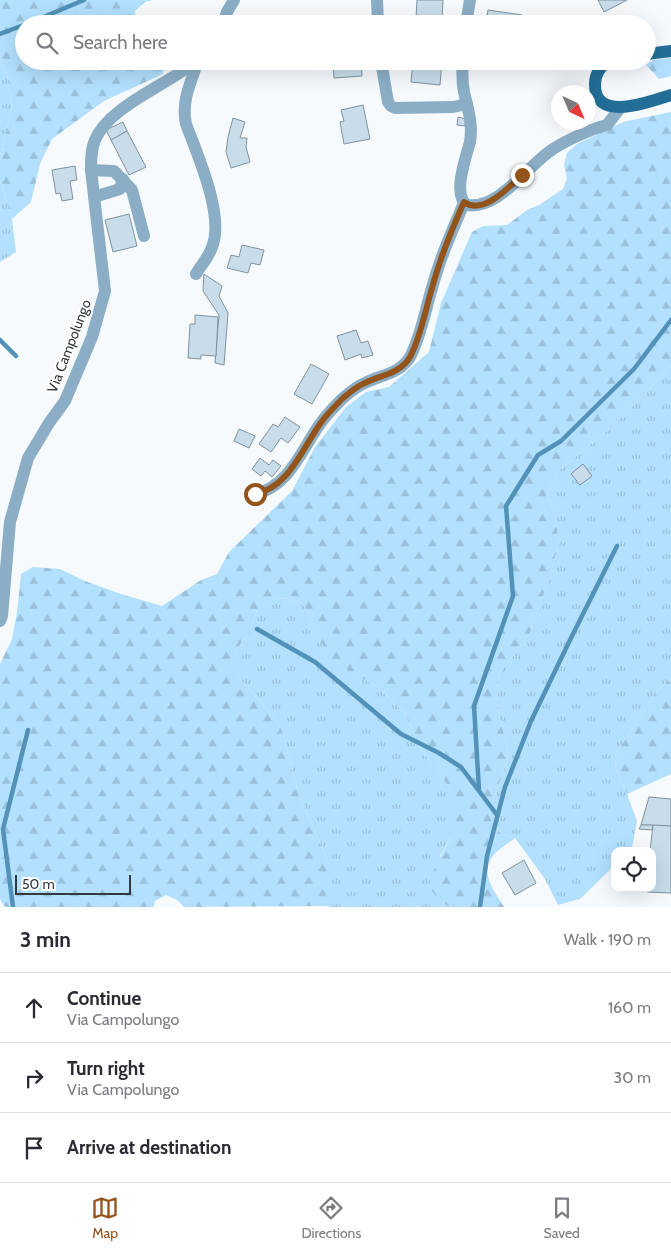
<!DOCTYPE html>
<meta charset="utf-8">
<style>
body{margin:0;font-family:Cabin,sans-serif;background:#f2f2f3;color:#2b2b33}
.controls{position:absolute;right:15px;bottom:15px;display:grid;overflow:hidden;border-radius:10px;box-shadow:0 5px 20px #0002}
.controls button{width:45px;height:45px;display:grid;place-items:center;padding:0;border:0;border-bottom:1px solid #e1e1e2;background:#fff;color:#2b2b33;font:25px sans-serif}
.compass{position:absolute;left:551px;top:85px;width:45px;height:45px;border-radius:50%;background:#fff;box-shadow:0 5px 20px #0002;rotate:136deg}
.scale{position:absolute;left:15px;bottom:12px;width:116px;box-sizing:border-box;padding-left:5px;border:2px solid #323a3f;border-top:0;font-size:14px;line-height:18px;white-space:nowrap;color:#323a3f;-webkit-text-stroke:4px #fff;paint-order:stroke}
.stop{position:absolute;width:15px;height:15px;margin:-11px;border:4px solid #93541b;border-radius:50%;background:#fff}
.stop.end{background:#93541b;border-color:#fff;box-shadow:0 1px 5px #0008}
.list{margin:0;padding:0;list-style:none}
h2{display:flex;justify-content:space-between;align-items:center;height:65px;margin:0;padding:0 20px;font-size:21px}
h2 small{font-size:16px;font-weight:400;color:#7c7c81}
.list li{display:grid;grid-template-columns:32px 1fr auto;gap:15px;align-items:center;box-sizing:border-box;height:70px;padding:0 20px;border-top:1px solid #e1e1e2}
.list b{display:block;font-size:19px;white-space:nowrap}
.list p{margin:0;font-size:16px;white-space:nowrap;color:#7c7c81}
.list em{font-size:16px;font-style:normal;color:#7c7c81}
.icon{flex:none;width:28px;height:28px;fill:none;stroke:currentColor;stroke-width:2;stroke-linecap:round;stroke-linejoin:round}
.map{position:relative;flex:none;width:671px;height:907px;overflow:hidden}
.search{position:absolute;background:#fff;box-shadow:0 5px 20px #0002;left:15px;right:15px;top:15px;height:55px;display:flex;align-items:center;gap:12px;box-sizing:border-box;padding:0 18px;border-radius:28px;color:#7c7c81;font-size:19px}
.sheet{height:275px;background:#fff}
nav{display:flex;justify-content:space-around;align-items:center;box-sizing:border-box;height:70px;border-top:1px solid #e1e1e2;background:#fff;font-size:14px;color:#7c7c81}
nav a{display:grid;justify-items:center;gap:2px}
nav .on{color:#93541b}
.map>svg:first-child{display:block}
.grass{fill:url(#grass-tufts)}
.forest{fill:url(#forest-firs)}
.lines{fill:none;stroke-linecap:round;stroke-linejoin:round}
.stream{stroke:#5292b8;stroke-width:4.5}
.building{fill:#c8dcea;stroke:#8193a0}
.minor{stroke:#8baec6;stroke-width:12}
.major{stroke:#236e97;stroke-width:12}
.route{stroke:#93541b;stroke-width:6}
.labels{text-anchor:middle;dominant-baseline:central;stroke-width:4;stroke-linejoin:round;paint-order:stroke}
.street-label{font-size:14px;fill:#323a3f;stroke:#fff}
</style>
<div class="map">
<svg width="671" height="907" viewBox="0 0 671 907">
<defs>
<pattern id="grass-tufts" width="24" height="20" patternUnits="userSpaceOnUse" patternTransform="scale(1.25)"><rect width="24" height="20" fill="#b2e0fe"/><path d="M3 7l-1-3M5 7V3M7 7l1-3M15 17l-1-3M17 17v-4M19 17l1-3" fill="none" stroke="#9ac1db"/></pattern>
<pattern id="forest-firs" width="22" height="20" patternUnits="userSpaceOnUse" patternTransform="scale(1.25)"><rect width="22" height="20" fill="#b2e0fe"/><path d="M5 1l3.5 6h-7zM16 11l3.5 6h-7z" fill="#9ac1db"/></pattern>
</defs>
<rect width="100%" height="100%" fill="#f6fafd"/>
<g class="grass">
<path d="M0 60 7 74 12 106 0 161Z"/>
<path d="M0 179 12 219 16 252 0 262Z"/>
<path d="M671 366V678L659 689 615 755 616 770 627 794 637 821 632 848 630 851H615V865L580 899 558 905 545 879 515 838 500 833 495 827 489 813 509 755 499 715 497 690 499 674 530 633 548 582 559 543 555 516 547 496 557 472 614 425Z"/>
<path d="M274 598 289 599 302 603 331 659 377 687 405 713 420 748 452 791V835L440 856V901L449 907H327L329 906V864L298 792 282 731 275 718 240 679 235 667V654L241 643 249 633 257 610Z"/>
</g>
<g class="forest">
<path d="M0 0H152L145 2 135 11V24H24V61H165L163 74 104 101 52 139 40 164 31 202 12 219 0 179V161L12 106 7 74 0 60Z"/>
<path d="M671 58V76L659 79 646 65 653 60Z"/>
<path d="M671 112V366L614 425 557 472 547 496 555 516 559 543 548 582 530 633 499 674 497 690 499 715 509 755 489 813 495 827 500 833 515 838C508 844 498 849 493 856 479 873 495 892 504 907H449L440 901 432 891V879L435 867 452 835V791L420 748 405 713 377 687 331 660 302 603 289 599 275 598 257 610 249 633 241 643 235 654V667L240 679 275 718 282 731 298 792 329 864V906L184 907 177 900 166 895 155 901 154 907H5L0 899V664L12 639 17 613 21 574 33 567 60 569 85 581 121 594 162 606 201 580 217 574 229 552 292 491 315 447 346 407 366 392 389 387 429 352 441 303 472 232 483 226 507 225 527 210 539 205 563 189 567 178 564 165 567 153 577 144 623 122Z"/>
<path d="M671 678V774L627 794 616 770 615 755 659 689Z"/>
</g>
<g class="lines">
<g class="stream">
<path d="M27 24 84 0"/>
<path d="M0 34 24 25"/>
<path d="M0 340 16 356"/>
<path d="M257 629 315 662 401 734 439 753 461 767 497 815"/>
<path d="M479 790 474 706 513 596 506 506 538 455 561 441 634 369 671 320"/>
<path d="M13 907 3 829 28 730"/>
<path d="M480 907 487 856 505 787 531 721 569 642 617 546"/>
</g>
</g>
<g class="building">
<path d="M417 0H443L442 20 416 18Z"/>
<path d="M598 0H627L604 12Z"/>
<path d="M488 10 522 15 521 24 486 23Z"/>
<path d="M333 61H361L362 76 334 78Z"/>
<path d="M413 61H442L440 85 411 82Z"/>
<path d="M363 105 370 139 344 144 340 122 344 121 341 110Z"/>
<path d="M458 117 466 119 465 126 457 125Z"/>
<path d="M233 118 245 122 240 138H247L246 147 250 162 231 168 226 152 228 137Z"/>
<path d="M123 122 127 131 111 140 106 130Z"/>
<path d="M127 131 146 167 129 175 111 140Z"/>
<path d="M75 166 77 180 70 181 73 199 62 201 60 193 56 194 52 170Z"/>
<path d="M129 214 137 246 113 252 105 220Z"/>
<path d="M242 245 264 250 260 265 251 263 248 273 227 268 231 255 239 257Z"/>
<path d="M204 274 222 286 219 296 228 313 224 365 215 363 219 315 203 291Z"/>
<path d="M195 315 218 317 216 356 201 355V359L188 358 190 324H195Z"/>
<path d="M356 330 361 343 368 341 373 355 362 358 361 354 345 360 337 336Z"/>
<path d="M311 364 329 374 312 404 294 394Z"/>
<path d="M285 417 300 427 288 443 281 438 271 452 259 444 273 424 278 427Z"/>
<path d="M239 429 255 436 249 448 234 441Z"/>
<path d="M260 458 269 465 273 460 281 466 272 477 265 471 261 476 252 469Z"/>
<path d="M583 464 592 476 580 485 571 474Z"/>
<path d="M649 797 671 799V826L641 825Z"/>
<path d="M641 825H653L652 830 639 829Z"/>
<path d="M653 825 671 826V893L647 892V888H652V851H650Z"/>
<path d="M524 860 536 883 515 895 502 873Z"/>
</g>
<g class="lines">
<g class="minor">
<path d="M377 0 378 24"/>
<path d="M223 24 227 12 234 0"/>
<path d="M466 24 470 0"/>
<path d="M381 61 388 102 391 106 395 108 453 107 467 104"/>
<path d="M463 61C462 72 462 82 464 92 468 109 473 124 470 142 466 157 452 195 467 205 499 210 528 165 553 149 567 140 591 129 607 125L620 108"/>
<path d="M91 170 114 171 132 190 144 236"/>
<path d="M94 197 120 189 123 179"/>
<path d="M196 274C201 265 209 257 212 247 225 216 197 154 186 124 181 101 191 82 198 61"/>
<path d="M255 494C289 487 302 449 320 424 326 415 335 406 343 398 349 393 357 386 365 383 380 375 400 374 410 357 421 336 425 311 432 288 440 258 452 231 464 203"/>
<path d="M0 621 2 616 10 522 28 458 49 423 65 401 92 337 105 291 91 170C91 160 91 149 95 140 109 106 168 85 196 61"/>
</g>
<g class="major">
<path d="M647 54 671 51"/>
<path d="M608 61C600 67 595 74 595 84 594 124 651 101 671 95"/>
</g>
</g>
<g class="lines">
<path class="route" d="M255 494C289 487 302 449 320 424 326 415 335 406 343 398 349 393 357 386 365 383 380 375 400 374 410 357 421 336 425 311 432 288 440 258 451 231 464 202 483 216 509 187 522 175"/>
</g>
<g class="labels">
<g class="street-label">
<text transform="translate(69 346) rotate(-69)">Via Campolungo</text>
</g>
</g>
</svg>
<div class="controls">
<button><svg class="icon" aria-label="locate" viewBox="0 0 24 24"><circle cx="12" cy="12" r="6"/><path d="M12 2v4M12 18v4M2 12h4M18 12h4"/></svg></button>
</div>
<svg class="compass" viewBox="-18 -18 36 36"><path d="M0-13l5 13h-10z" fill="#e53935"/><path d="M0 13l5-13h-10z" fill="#7c7c81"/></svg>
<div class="scale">50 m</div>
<div class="stop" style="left:255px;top:494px"></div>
<div class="stop end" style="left:522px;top:175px"></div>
<div class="search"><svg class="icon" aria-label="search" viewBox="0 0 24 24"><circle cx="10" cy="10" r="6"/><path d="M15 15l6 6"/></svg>Search here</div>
</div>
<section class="sheet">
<h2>3 min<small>Walk · 190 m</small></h2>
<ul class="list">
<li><svg class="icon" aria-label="ahead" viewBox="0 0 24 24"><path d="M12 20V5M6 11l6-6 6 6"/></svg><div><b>Continue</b><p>Via Campolungo</p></div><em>160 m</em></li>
<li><svg class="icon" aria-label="right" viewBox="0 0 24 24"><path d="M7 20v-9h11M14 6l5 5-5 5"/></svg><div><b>Turn right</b><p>Via Campolungo</p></div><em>30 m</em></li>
<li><svg class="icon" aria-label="arrive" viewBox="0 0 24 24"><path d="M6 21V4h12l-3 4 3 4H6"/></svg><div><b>Arrive at destination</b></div></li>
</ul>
</section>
<nav>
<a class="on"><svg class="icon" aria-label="map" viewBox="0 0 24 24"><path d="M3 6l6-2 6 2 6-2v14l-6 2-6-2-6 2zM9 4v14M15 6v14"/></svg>Map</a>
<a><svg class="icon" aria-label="directions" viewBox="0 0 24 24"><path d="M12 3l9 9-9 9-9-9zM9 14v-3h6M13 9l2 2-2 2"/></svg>Directions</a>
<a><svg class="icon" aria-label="saved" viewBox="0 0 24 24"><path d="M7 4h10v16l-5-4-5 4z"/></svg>Saved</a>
</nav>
